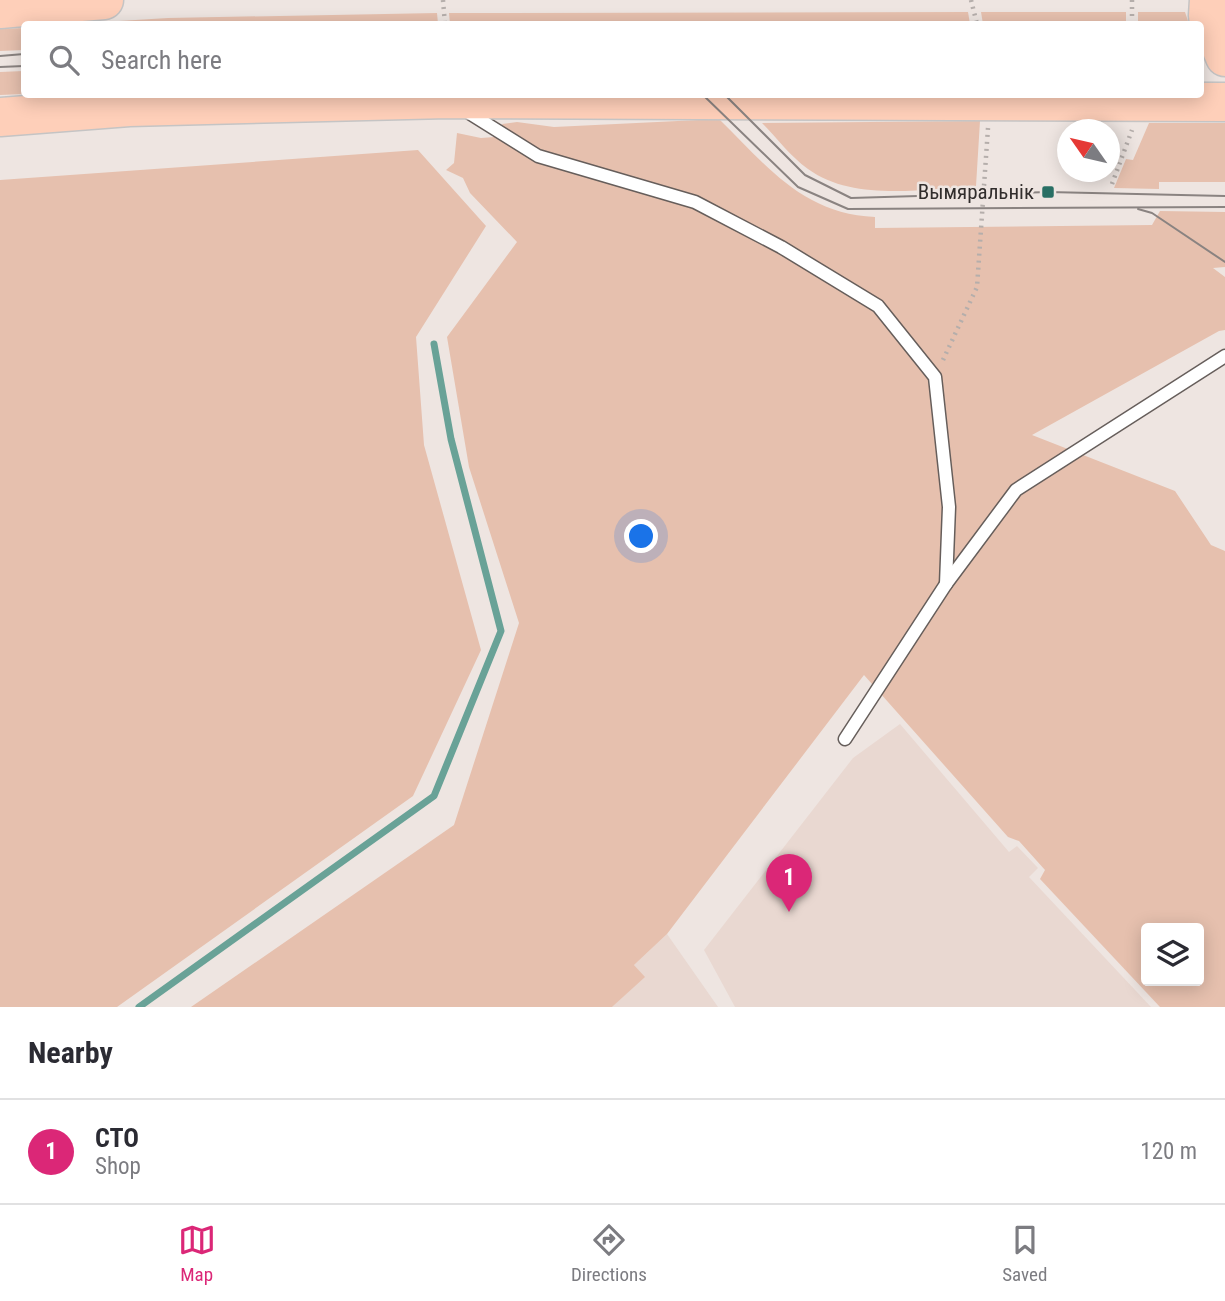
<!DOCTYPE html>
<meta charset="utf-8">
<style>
body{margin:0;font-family:"Roboto Condensed",sans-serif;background:#f2f2f3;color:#2b2b33}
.controls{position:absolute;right:21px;bottom:21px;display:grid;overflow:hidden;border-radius:7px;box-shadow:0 4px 18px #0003}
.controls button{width:63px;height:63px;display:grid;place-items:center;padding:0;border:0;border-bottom:2px solid #e1e1e2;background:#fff;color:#2b2b33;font:35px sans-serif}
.compass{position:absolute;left:1057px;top:119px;width:63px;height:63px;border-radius:50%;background:#fff;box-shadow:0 4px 18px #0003;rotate:304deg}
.you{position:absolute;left:642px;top:537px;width:24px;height:24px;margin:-18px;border:5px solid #fff;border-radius:50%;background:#1a73e8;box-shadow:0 0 0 10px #1a73e833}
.badge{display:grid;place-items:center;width:46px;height:46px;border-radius:50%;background:#db2777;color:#fff;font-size:23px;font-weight:700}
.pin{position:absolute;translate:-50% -58px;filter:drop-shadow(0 2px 4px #0008)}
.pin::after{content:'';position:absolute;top:37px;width:24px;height:21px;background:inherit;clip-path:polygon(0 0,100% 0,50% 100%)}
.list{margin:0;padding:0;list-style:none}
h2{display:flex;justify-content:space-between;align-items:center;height:91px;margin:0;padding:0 28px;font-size:30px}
h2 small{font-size:23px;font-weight:400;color:#7c7c81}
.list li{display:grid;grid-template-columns:46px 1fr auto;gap:21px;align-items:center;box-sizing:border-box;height:105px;padding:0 28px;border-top:2px solid #e1e1e2}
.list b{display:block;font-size:26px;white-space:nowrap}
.list p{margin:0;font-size:23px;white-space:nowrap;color:#7c7c81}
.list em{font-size:23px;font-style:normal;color:#7c7c81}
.icon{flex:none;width:38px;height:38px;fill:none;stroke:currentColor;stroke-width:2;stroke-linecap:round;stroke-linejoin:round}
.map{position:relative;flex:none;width:1225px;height:1007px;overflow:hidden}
.search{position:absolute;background:#fff;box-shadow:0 4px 18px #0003;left:21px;right:21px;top:21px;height:77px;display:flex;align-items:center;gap:18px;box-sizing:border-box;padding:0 24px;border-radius:7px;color:#7c7c81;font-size:26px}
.sheet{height:196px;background:#fff}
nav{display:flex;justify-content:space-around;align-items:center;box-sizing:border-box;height:98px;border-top:2px solid #e1e1e2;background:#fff;font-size:19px;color:#7c7c81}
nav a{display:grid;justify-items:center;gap:4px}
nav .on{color:#db2777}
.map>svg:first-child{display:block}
.built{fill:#e9d8d1}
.green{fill:#e6c0ae;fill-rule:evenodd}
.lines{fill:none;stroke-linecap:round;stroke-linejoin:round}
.stream{stroke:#69a297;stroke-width:7}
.lane-casing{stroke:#665e5b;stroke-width:15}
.primary-casing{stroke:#c5c4c4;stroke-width:41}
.path{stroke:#b5aeab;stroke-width:4.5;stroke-dasharray:2 5;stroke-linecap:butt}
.lane{stroke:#fff;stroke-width:12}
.primary{stroke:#fecfb9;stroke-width:38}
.tram{stroke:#8a8381;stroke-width:2}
.poi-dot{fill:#296f64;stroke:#eee5e1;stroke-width:2.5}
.labels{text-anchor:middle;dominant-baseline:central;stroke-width:5;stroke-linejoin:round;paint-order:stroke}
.poi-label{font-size:21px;fill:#312d2c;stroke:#eee5e1;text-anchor:end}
</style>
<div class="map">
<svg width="1225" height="1007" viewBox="0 0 1225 1007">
<rect width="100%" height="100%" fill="#eee5e1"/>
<g class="built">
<path d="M900 724 1009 852 1017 846 1038 868 1029 877 1151 1007H735L704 950 853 758Z"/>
<path d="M667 934 718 1007H612L644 977 634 965Z"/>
</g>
<g class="green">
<path d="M968 12 970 24H450L449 13Z"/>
<path d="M981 12H1126V24H983Z"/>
<path d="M1138 12H1185L1189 24H1138Z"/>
<path d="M437 13 438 24H70L168 18Z"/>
<path d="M24 28V50L0 51V29Z"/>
<path d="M24 71V94L0 95V72Z"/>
<path d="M719 119C767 166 803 214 875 217V228L1152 225 1160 211 1225 212V267L1213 268 1225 277V330L1219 331 1032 435 1175 491 1211 545 1225 551V1007H1160L1040 879 1045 870 1019 841 1008 837 864 675 667 934 634 965 645 977 612 1007H191L454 825 519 623 469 467 447 337 517 242 470 193 463 178 446 170 454 163 457 133 481 138 508 136 502 124 517 122 554 127ZM1146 928H1199V981H1146Z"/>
<path d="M980 121 976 186C924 189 853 202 808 169 791 157 777 138 762 123Z"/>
<path d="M1149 123H1225V182H1159V189L1114 188 1126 159 1133 160Z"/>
<path d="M418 150 486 226 416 337 424 445 481 650 413 796 117 1007H0V180Z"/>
</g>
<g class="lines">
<path class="stream" d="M139 1007 434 796 501 631 451 439 434 344"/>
<g class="lane-casing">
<g id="lane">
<path d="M466 111 538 156 695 202 781 247 878 306 935 377 949 507 946 584"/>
<path d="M845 739 946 584 1016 490 1225 356"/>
</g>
</g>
<g class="primary-casing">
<g id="primary">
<path d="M1209 0 1208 16 1225 57"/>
<path d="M0 9 104 0"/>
<path d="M0 117 129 107 448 99 1225 102"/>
</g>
</g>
<g class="path">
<path d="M443 0 445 24"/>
<path d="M971 0 977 24"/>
<path d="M1132 0V24"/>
<path d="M1112 184 1132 130"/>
<path d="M943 360 977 287 988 128"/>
</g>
<use href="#lane" class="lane"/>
<use href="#primary" class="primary"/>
<g class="tram">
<path d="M0 56 24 54"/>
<path d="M0 67 24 66"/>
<path d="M702 94 798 187 848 209 1225 207"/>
<path d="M724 94 805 175 851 198 1048 192 1225 196"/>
<path d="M1138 209 1152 213 1225 262"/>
</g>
</g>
<rect class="poi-dot" x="1041" y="185" width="14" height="14" rx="3.5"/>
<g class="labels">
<g class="poi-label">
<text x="1034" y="192">Вымяральнік</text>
</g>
</g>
</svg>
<div class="controls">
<button><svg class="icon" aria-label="layers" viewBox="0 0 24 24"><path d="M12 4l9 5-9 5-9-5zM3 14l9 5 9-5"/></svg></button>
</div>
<svg class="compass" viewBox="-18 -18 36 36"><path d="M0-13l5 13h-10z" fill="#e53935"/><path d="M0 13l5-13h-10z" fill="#7c7c81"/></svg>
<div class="you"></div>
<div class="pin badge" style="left:789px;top:912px">1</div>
<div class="search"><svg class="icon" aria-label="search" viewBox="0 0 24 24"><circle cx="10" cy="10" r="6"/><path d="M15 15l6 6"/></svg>Search here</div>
</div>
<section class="sheet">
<h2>Nearby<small></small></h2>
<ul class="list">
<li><span class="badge">1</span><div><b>СТО</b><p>Shop</p></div><em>120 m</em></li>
</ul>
</section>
<nav>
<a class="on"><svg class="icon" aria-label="map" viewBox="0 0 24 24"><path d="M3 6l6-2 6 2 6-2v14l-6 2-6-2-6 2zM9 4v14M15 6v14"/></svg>Map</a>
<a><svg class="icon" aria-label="directions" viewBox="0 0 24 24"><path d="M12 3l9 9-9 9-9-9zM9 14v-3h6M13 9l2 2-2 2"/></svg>Directions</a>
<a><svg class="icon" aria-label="saved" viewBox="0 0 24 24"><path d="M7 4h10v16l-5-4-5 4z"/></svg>Saved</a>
</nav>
